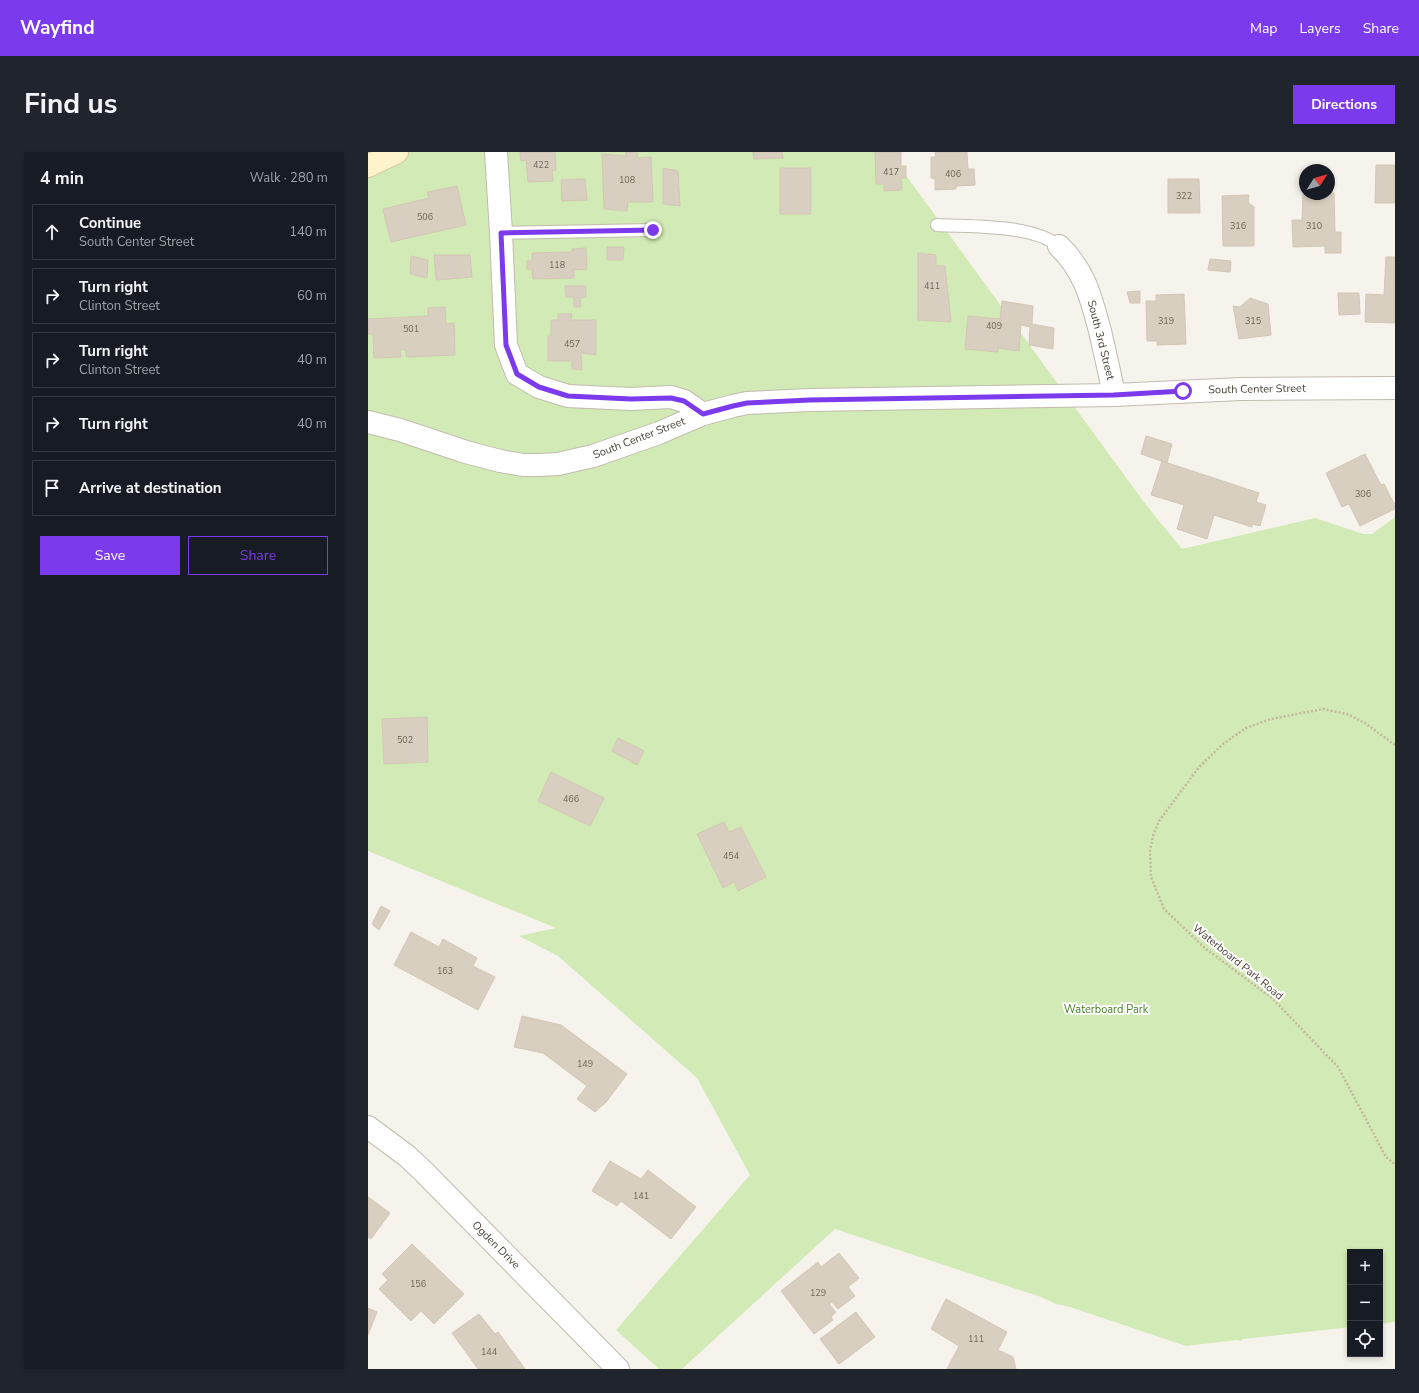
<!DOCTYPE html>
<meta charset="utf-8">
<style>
body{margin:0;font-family:"Nunito Sans",sans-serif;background:#20242c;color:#f1f3f6}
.controls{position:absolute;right:12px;bottom:12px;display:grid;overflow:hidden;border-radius:0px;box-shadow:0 2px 6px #0003}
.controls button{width:36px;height:36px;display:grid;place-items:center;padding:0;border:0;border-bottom:1px solid #363941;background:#171b24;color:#f1f3f6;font:20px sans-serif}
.compass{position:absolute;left:931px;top:12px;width:36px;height:36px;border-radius:50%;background:#171b24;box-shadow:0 2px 6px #0003;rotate:54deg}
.stop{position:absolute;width:12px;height:12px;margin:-9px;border:3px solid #7c3aed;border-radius:50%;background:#fff}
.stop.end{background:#7c3aed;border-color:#fff;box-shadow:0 1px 4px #0008}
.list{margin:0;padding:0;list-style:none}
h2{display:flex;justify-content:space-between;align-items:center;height:52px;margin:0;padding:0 16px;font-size:17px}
h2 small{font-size:13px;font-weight:400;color:#9ea1a6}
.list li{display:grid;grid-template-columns:26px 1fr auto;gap:12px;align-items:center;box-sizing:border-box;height:56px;margin:0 8px 8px;padding:0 8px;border:1px solid #363941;border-radius:0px}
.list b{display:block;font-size:15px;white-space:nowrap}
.list p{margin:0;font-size:13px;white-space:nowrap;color:#9ea1a6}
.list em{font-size:13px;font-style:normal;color:#9ea1a6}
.actions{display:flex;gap:8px;padding:12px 16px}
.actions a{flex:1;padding:9px 0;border:1px solid #7c3aed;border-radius:0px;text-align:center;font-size:14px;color:#7c3aed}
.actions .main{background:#7c3aed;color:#fff}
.icon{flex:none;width:22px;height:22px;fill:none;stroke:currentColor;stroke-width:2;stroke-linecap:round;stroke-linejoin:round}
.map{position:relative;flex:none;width:1027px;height:1217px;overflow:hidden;border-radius:0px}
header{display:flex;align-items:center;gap:24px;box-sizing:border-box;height:56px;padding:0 20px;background:#7c3aed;color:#fff}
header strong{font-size:19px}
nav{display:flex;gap:22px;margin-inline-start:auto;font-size:14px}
.intro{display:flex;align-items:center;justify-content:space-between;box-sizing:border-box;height:96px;padding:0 24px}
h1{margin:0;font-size:28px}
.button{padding:10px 18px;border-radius:0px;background:#7c3aed;color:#fff;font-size:14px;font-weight:700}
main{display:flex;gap:24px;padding:0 24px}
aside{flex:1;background:#171b24;border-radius:0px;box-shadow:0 2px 6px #0003}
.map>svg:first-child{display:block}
.green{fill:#d2eab5}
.building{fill:#d8cfc1;stroke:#d3c7b4}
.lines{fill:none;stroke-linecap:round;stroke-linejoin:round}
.service-casing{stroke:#c2bbae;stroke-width:14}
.minor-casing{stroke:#c2bbae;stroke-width:24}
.tertiary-casing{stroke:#c2bbae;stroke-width:24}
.secondary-casing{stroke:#d6c79b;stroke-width:24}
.path{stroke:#c4b79f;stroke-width:2.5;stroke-dasharray:2 2;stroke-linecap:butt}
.service{stroke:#fff;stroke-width:12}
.minor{stroke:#fff;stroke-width:22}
.tertiary{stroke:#fff;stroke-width:22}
.secondary{stroke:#fff3cd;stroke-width:22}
.route{stroke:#7c3aed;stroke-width:5}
.labels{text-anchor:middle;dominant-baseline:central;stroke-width:4;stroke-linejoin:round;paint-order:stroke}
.number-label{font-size:9px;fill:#6e675b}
.street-label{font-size:11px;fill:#4b4439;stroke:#fff}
.park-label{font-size:11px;fill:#4a7f2a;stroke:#fff}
</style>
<header>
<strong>Wayfind</strong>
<nav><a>Map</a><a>Layers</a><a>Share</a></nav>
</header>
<div class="intro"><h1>Find us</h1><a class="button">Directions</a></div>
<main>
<aside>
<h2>4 min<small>Walk · 280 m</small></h2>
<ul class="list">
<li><svg class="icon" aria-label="ahead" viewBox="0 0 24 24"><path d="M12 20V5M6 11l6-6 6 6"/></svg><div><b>Continue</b><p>South Center Street</p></div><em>140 m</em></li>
<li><svg class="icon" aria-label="right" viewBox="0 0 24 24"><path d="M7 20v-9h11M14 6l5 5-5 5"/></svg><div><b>Turn right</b><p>Clinton Street</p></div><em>60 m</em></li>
<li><svg class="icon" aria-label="right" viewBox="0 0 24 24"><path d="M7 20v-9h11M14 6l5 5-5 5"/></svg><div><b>Turn right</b><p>Clinton Street</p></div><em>40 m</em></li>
<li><svg class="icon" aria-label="right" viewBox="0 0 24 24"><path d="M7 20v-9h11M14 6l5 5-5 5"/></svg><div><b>Turn right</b></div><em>40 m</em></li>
<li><svg class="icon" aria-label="arrive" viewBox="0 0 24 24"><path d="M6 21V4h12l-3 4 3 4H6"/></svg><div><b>Arrive at destination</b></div></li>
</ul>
<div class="actions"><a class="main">Save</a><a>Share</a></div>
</aside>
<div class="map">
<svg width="1027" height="1217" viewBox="0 0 1027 1217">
<rect width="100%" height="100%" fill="#f6f3ec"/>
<path class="green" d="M0 0H521L778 353 814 397 947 366 995 382H1004L1027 365V1170L1012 1172V1100H982V1175L874 1187V1189L869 1188 818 1194 702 1155 688 1152 673 1145 467 1077 314 1217H291L248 1178 382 1023 329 926 190 804 151 784 188 776 0 699Z"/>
<g class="building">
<path d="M152 0H187L188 18 184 19 185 29 160 30 158 8 153 9Z"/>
<path d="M257 0H269L270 6 283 5 285 50H260L259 59 236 57 234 2 258 4Z"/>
<path d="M385 0H414L415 6 386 7Z"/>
<path d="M507 0H533V14H538V26H533L534 38 516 39V32H508Z"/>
<path d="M567 0H599L600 17H606L607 33 588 34V37L567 38V27L563 26V5H568Z"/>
<path d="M1008 13H1027V51H1007Z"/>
<path d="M295 16 310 19 312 54 295 52Z"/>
<rect x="412" y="16" width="31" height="46"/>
<path d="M217 27 219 48 194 49 193 28Z"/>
<path d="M800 27H831L832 61H800Z"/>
<path d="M89 34 98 73 23 90 15 57 61 46 59 40Z"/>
<path d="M961 41H966L967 80H973V101H957V94L925 95 924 68H934L935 42Z"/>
<path d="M881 43 880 50 886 55V94H855L854 44Z"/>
<path d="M239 95H256L255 108H239Z"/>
<path d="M218 96 219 117 206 118V126L165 127 164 117H159V109H164V101L204 100V97Z"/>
<path d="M550 101 568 103V114H577L583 170 550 168Z"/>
<path d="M66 103H102L104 125 68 128Z"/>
<path d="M43 104 60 108 59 126 42 122Z"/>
<path d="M1018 105H1027V171L997 170 998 142 1016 143Z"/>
<path d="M842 107 863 109 862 120 840 118Z"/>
<path d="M197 134H218V145L212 146 213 155H206V145H198Z"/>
<path d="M772 139V151H762L759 140Z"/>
<path d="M970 141H991L992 162 971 163Z"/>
<path d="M816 142 818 192 789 193V189H779L778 149H788V143Z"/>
<path d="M882 146 900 152 903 183 871 187 865 154 872 155Z"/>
<path d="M634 149 665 154 664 172 686 176 685 197 661 193 662 175 653 173 651 199 630 196V200L597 197 600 164 632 167Z"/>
<path d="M77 155 78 172 86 171 87 203 38 205V198H32L33 205 6 206 5 182H0V167L60 164V156Z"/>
<path d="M190 162H204L203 168H228V203L213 201 214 218 204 217V209H180V184H183V168H190Z"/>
<path d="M778 284 804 292 799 311 773 302Z"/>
<path d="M997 302 1013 333 1016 332 1027 353V357L992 374 981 352 974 355 958 321Z"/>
<path d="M794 309 891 341 888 350 898 353 892 374 884 372V375L846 363 839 387 809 377 816 353 783 343Z"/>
<path d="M59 565 60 610 16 612 14 567Z"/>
<path d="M250 586 276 599 269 613 244 599Z"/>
<path d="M183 620 236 646 222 674 170 649Z"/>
<path d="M356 670 361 680 373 675 398 725 370 739 366 730 355 736 329 682Z"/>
<path d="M13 754 22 759 11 778 4 772Z"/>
<path d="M43 780 71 795 75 787 109 806 105 814 127 825 110 858 26 813Z"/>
<path d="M154 864 193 873 259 922 239 949 227 960 209 947 219 934 175 901 146 895Z"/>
<path d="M242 1009 273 1027 280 1018 328 1055 303 1087 253 1049 249 1054 224 1039Z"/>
<path d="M0 1045 22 1061 3 1087 0 1085Z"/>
<path d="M44 1092 96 1142 66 1172 53 1159 43 1169 11 1137 20 1128 14 1122Z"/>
<path d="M471 1101 491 1126 480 1135 487 1144 470 1157 464 1150 461 1152 468 1160 463 1165 465 1168 446 1182 413 1139 450 1110 453 1115Z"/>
<path d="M578 1147 639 1180 630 1198 645 1205 648 1217H579L591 1194 563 1177Z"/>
<path d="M0 1156 9 1160 0 1183Z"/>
<path d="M488 1160 507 1185 471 1212 452 1187Z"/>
<path d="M111 1162 127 1182 130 1180 157 1217H110L84 1181Z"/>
</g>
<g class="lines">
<g class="service-casing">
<g id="service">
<path d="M569 73C604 75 663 72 691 94"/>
<path d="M133 81 285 78"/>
</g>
</g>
<g class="minor-casing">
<g id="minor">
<path d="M128 0 133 81 138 193 149 222 171 235 200 244 263 247 303 245 316 249 335 262"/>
<path d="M691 94C717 119 723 146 732 179 737 201 742 222 746 243"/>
<path d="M0 975 39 1004 56 1020 250 1217"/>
</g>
</g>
<g class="tertiary-casing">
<path id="tertiary" d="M0 270 32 278 98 300 132 309 155 313H171L190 312 225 304 291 281 335 262 365 254 379 251 442 248 746 243 873 237 1027 236"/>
</g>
<g class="secondary-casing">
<path id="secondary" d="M0 14 29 0"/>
</g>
<path class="path" d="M1027 593 997 571 979 562 955 557 903 567 878 576 855 592 831 615 791 669 785 684 782 699 783 725 796 757 838 797 904 846 970 915 1018 1005 1027 1012"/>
<use href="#service" class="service"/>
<use href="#minor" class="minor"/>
<use href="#tertiary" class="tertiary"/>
<use href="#secondary" class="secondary"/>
</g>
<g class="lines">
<path class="route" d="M285 78 133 81 138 193 149 222 171 235 200 244 263 247 303 246 316 249 335 262 365 254 379 251 442 248 746 243 815 239"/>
</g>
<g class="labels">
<g class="number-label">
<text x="173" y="13">422</text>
<text x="523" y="20">417</text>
<text x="585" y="22">406</text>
<text x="259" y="28">108</text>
<text x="816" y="44">322</text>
<text x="57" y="65">506</text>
<text x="870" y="74">316</text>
<text x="946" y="74">310</text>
<text x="189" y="113">118</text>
<text x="564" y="134">411</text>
<text x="798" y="169">319</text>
<text x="885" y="169">315</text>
<text x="626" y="174">409</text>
<text x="43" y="177">501</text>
<text x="204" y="192">457</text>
<text x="995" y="342">306</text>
<text x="37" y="588">502</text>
<text x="203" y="647">466</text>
<text x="363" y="704">454</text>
<text x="77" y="819">163</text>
<text x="217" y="912">149</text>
<text x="273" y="1044">141</text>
<text x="50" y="1132">156</text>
<text x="450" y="1141">129</text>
<text x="608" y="1187">111</text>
<text x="121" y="1200">144</text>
</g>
<g class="street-label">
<text transform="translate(733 188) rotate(76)">South 3rd Street</text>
<text transform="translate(889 237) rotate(-1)">South Center Street</text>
<text transform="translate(271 286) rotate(-21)">South Center Street</text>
<text transform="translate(870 810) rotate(39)">Waterboard Park Road</text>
<text transform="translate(128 1093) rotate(45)">Ogden Drive</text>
</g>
<g class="park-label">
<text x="738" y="857">Waterboard Park</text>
</g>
</g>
</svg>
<div class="controls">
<button>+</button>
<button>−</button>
<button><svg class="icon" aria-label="locate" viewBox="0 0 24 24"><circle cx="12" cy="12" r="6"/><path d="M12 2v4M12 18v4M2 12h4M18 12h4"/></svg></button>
</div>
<svg class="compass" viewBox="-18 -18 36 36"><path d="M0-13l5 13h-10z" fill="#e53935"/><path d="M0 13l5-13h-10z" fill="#9ea1a6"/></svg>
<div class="stop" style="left:815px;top:239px"></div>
<div class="stop end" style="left:285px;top:78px"></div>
</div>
</main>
